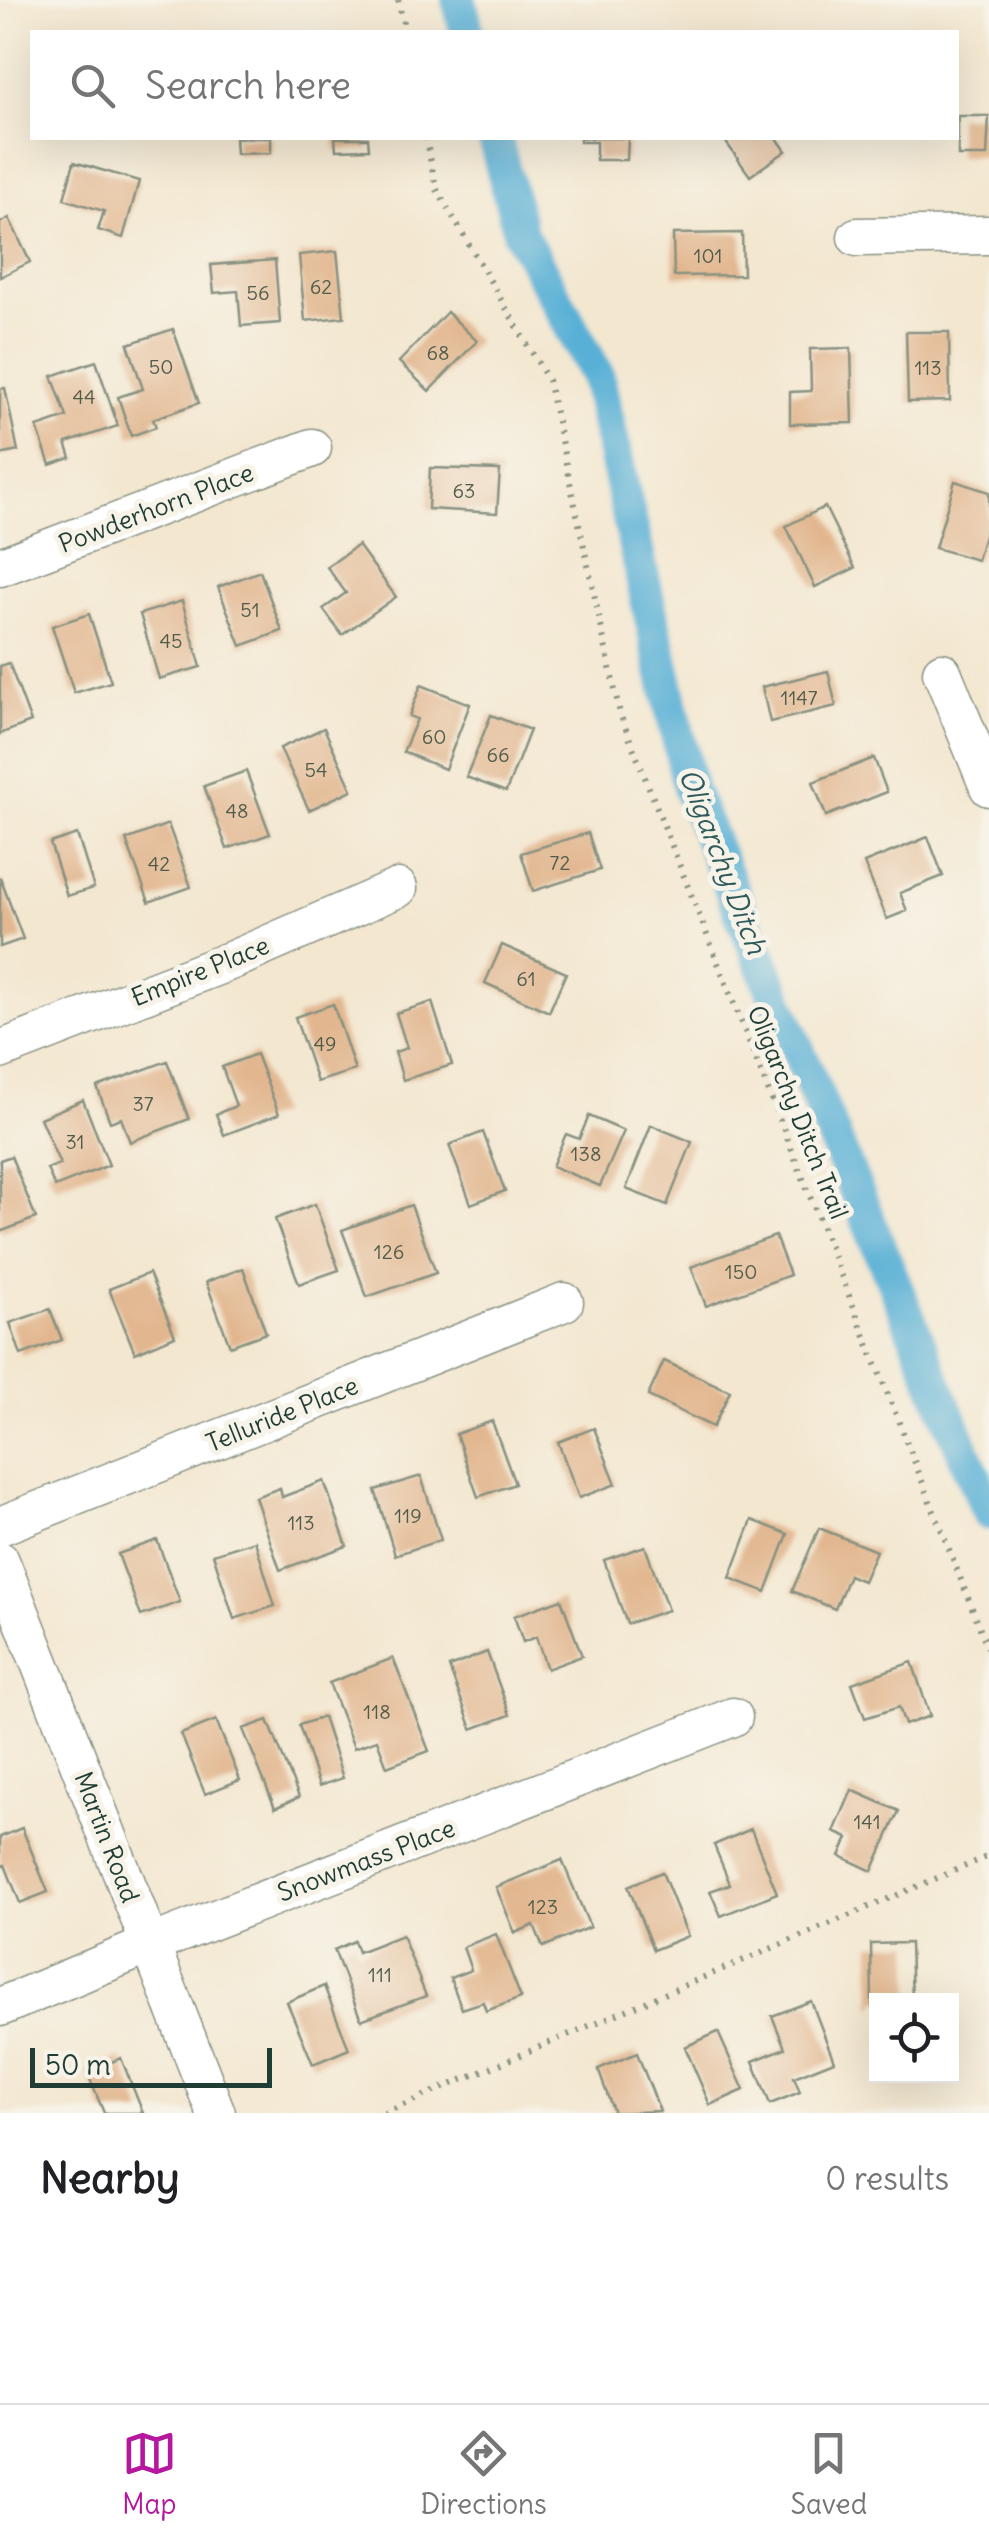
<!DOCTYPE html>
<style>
body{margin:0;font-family:Delius,sans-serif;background:#f2f2f2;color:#202124}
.controls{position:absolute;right:30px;bottom:30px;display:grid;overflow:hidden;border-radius:0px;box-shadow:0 10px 40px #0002}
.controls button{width:90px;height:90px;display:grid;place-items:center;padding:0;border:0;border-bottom:2px solid #e0e0e0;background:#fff;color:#202124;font:50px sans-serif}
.scale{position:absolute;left:30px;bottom:25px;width:242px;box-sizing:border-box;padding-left:10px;border:5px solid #1f3d34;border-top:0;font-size:28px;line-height:35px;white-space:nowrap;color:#1f3d34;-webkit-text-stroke:8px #f7f3e8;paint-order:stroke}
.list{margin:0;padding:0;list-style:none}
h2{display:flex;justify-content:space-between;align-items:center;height:130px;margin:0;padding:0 40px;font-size:42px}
h2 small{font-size:32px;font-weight:400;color:#757577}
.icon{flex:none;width:55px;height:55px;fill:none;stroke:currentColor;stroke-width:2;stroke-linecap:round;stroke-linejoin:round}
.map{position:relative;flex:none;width:989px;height:2113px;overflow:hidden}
.search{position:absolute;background:#fff;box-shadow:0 10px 40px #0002;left:30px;right:30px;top:30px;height:110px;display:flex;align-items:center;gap:25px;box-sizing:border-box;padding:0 35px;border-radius:0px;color:#757577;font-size:38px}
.sheet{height:290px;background:#fff}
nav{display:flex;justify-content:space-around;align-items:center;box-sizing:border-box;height:140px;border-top:2px solid #e0e0e0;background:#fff;font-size:28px;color:#757577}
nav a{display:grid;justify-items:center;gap:5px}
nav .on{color:#b5179e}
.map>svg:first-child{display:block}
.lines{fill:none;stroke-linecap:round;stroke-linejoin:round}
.canal{stroke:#59b0d6;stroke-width:35}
.building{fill:#e2b790}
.minor-casing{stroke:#899282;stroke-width:41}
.path{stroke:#899282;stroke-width:6;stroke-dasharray:2.5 8;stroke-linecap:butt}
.minor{stroke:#fff;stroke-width:38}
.labels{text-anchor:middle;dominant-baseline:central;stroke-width:10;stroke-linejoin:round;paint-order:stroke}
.number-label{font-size:20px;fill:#505c4b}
.street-label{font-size:25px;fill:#1f3d34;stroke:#f7f3e8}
.water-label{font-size:28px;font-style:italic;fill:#2e5a5c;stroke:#f7f3e8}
</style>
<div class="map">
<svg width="989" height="2113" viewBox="0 0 989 2113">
<rect width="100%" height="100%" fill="#f7f3e8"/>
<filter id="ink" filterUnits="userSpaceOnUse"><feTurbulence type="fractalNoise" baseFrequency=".01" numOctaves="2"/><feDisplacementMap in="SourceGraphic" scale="20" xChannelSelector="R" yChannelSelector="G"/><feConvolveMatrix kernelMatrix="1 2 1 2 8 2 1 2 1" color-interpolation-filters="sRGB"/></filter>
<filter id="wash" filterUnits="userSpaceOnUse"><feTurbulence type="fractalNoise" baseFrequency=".0048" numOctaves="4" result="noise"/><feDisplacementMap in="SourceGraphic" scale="40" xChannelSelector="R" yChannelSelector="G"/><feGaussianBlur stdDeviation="2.25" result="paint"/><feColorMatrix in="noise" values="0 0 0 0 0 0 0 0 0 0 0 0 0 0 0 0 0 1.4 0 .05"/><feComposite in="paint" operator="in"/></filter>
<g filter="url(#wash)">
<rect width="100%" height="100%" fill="#f3e7d0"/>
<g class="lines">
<g class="canal">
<path d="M459 0 467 32"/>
<path d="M495 138 520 233 597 375 690 789 989 1513"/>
</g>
</g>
<g id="blocks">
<g class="building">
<path d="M958 116H989L987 156H958Z"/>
<path d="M235 138H271V153L236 154Z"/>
<path d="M335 138H368L369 149 336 150Z"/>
<path d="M580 138H628L627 160H596V142H580Z"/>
<path d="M723 138H777L786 151 750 176Z"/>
<path d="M74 162 139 181 123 238 98 230 104 211 64 199Z"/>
<path d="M9 218 30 262 0 277V223Z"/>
<path d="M742 233 743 275 674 276 673 234Z"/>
<path d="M337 251 344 317 305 321 299 255Z"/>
<path d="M275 260 280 323 241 326 238 291 214 293 211 265Z"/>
<path d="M447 312 477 341 429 391 399 362Z"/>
<path d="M173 329 199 403 153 419 156 427 131 436 118 397 143 389 128 344Z"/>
<path d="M906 332H949L950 401 908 402Z"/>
<path d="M851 348 853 423 790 424V392L811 391 810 349Z"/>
<path d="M96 361 118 426 66 443 71 458 50 465 37 427 67 417 52 376Z"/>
<path d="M5 388 18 451 0 455V389Z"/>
<path d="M430 468 500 470 497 513 428 509Z"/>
<path d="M955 481 989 492V518L977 560 935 548Z"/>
<path d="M825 507 855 568 815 587 786 526Z"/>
<path d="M358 545 396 597 342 635 323 609 346 593 327 567Z"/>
<path d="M260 571 282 631 241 646 218 587Z"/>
<path d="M182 601 201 667 159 679 140 614Z"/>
<path d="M89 614 111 682 74 693 52 626Z"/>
<path d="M9 663 31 722 0 734V666Z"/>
<path d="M828 671 836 706 770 722 762 687Z"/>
<path d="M421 685 470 704 445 769 403 752 417 719 409 716Z"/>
<path d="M491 715 530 730 506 792 466 777Z"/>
<path d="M324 728 352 790 309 810 280 748Z"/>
<path d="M874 758 887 792 826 816 813 782Z"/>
<path d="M246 771 270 834 227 849 204 786Z"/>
<path d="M168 824 191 887 149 902 126 840Z"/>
<path d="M588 833 600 870 533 891 521 853Z"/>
<path d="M77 834 94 888 67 896 50 843Z"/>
<path d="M928 837 943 876 900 893 907 911 887 919 864 863Z"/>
<path d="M0 877 23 939 0 947Z"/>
<path d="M502 945 566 973 549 1012 485 983Z"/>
<path d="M432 1002 452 1065 403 1080 395 1052 407 1048 396 1013Z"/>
<path d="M333 1004 355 1070 317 1082 295 1017Z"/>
<path d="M256 1054 279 1114 224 1135 216 1114 236 1106 222 1067Z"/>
<path d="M167 1061 189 1119 130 1142 121 1118 110 1122 97 1087Z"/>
<path d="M83 1100 109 1165 55 1187 47 1169 60 1164 40 1118Z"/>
<path d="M589 1116 624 1131 600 1186 552 1166 566 1134 579 1139Z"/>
<path d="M651 1125 692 1142 667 1205 626 1189Z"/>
<path d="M483 1132 505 1191 471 1204 449 1145Z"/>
<path d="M11 1156 36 1218 0 1232V1160Z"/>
<path d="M315 1204 339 1270 299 1284 275 1219Z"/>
<path d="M411 1205 436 1273 367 1297 342 1230Z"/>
<path d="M775 1236 790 1275 706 1306 691 1267Z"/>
<path d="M243 1268 266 1333 230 1346 206 1282Z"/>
<path d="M149 1273 175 1336 135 1353 109 1289Z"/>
<path d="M50 1309 62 1340 21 1355 10 1323Z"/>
<path d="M664 1361 730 1391 713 1427 648 1396Z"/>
<path d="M492 1421 515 1484 478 1497 456 1434Z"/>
<path d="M594 1428 616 1484 579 1498 558 1442Z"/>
<path d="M421 1476 441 1540 395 1555 375 1490Z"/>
<path d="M324 1481 347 1546 280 1570 255 1497 280 1488 282 1497Z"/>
<path d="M752 1520 788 1534 766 1592 730 1578Z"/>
<path d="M819 1528 876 1551 863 1581 849 1575 835 1609 792 1591Z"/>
<path d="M157 1540 180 1602 141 1616 118 1554Z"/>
<path d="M255 1541 275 1606 234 1619 213 1554Z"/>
<path d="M645 1546 668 1610 627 1624 604 1560Z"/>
<path d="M561 1599 582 1656 547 1669 536 1637 523 1642 514 1616Z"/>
<path d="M487 1652 510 1715 472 1729 449 1667Z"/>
<path d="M393 1658 429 1751 387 1767 377 1740 354 1748 329 1683Z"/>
<path d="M912 1662 930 1716 905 1725 899 1707 865 1718 852 1683Z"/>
<path d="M323 1717 343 1778 319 1786 299 1725Z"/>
<path d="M216 1720 240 1780 205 1794 181 1734Z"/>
<path d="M268 1720 299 1797 275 1808 243 1729Z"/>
<path d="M852 1790 899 1811 872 1871 840 1856 848 1838 834 1832Z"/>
<path d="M22 1828 48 1892 20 1903 5 1865 0 1867V1837Z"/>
<path d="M751 1829 777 1893 721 1916 710 1891 730 1884 714 1845Z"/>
<path d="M562 1860 590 1927 543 1947 534 1925 515 1933 496 1887Z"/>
<path d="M662 1872 688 1936 653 1950 628 1886Z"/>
<path d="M496 1934 521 1998 486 2011 483 2002 462 2009 450 1978 471 1970 463 1947Z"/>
<path d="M402 1935 426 1996 361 2020 334 1950 354 1941 358 1952Z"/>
<path d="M910 1943 912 2000H876V2006H872L871 1944Z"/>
<path d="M324 1986 349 2049 313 2064 287 2002Z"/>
<path d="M811 2001 834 2061 794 2077 800 2092 770 2104 753 2061 785 2048 772 2016Z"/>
<path d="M718 2032 744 2090 710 2105 685 2047Z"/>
<path d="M637 2053 660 2111 614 2113 598 2069Z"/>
<path d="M121 2058 143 2113H104L87 2072Z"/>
</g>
</g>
</g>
<g filter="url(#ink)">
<use href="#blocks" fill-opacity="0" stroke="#899282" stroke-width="2.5"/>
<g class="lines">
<g class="minor-casing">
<g id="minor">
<path d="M857 237 989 235"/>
<path d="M0 567 312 448"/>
<path d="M942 672 989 787"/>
<path d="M0 1050 235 959 398 888"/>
<path d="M0 1526 564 1302"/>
<path d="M0 1561 216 2113"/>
<path d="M0 2007 149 1945 733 1717"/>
</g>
</g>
<g class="path">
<path d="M398 0 405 32"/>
<path d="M426 138 436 188 548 380 620 714 989 1651"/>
<path d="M384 2113 989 1856"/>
</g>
<use href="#minor" class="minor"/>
</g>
</g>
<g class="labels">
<g class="number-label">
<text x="708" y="255">101</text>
<text x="321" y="286">62</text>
<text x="258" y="292">56</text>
<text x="438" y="352">68</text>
<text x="161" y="366">50</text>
<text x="928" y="367">113</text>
<text x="84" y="396">44</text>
<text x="464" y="490">63</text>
<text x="250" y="609">51</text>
<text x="171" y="640">45</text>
<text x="799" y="697">1147</text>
<text x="434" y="736">60</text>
<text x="498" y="754">66</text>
<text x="316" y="769">54</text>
<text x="237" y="810">48</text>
<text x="560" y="862">72</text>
<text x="159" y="863">42</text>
<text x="526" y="978">61</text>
<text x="325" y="1043">49</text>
<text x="143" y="1103">37</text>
<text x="75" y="1141">31</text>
<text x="586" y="1153">138</text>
<text x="389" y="1251">126</text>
<text x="741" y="1271">150</text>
<text x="408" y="1515">119</text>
<text x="301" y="1522">113</text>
<text x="377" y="1711">118</text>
<text x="867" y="1821">141</text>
<text x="543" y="1906">123</text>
<text x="380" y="1974">111</text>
</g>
<g class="street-label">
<text transform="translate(156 508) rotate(-21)">Powderhorn Place</text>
<text transform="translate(200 971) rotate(-22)">Empire Place</text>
<text transform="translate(798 1112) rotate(68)">Oligarchy Ditch Trail</text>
<text transform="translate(282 1414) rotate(-22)">Telluride Place</text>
<text transform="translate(107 1837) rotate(69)">Martin Road</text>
<text transform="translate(366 1860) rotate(-21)">Snowmass Place</text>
</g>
<g class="water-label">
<text transform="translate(723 861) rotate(69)">Oligarchy Ditch</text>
</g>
</g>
</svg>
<div class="controls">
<button><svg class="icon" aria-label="locate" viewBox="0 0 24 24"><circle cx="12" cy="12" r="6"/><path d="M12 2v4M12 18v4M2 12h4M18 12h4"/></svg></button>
</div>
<div class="scale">50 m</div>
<div class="search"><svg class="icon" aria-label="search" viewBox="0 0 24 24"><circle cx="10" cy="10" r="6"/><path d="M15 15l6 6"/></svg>Search here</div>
</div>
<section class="sheet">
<h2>Nearby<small>0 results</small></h2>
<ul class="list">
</ul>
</section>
<nav>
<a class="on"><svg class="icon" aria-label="map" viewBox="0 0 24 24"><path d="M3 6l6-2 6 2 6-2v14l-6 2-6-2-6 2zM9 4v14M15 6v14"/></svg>Map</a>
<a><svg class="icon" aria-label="directions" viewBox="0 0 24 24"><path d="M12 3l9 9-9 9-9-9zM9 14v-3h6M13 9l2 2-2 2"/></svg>Directions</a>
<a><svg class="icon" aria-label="saved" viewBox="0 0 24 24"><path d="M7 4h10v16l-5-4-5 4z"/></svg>Saved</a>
</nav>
